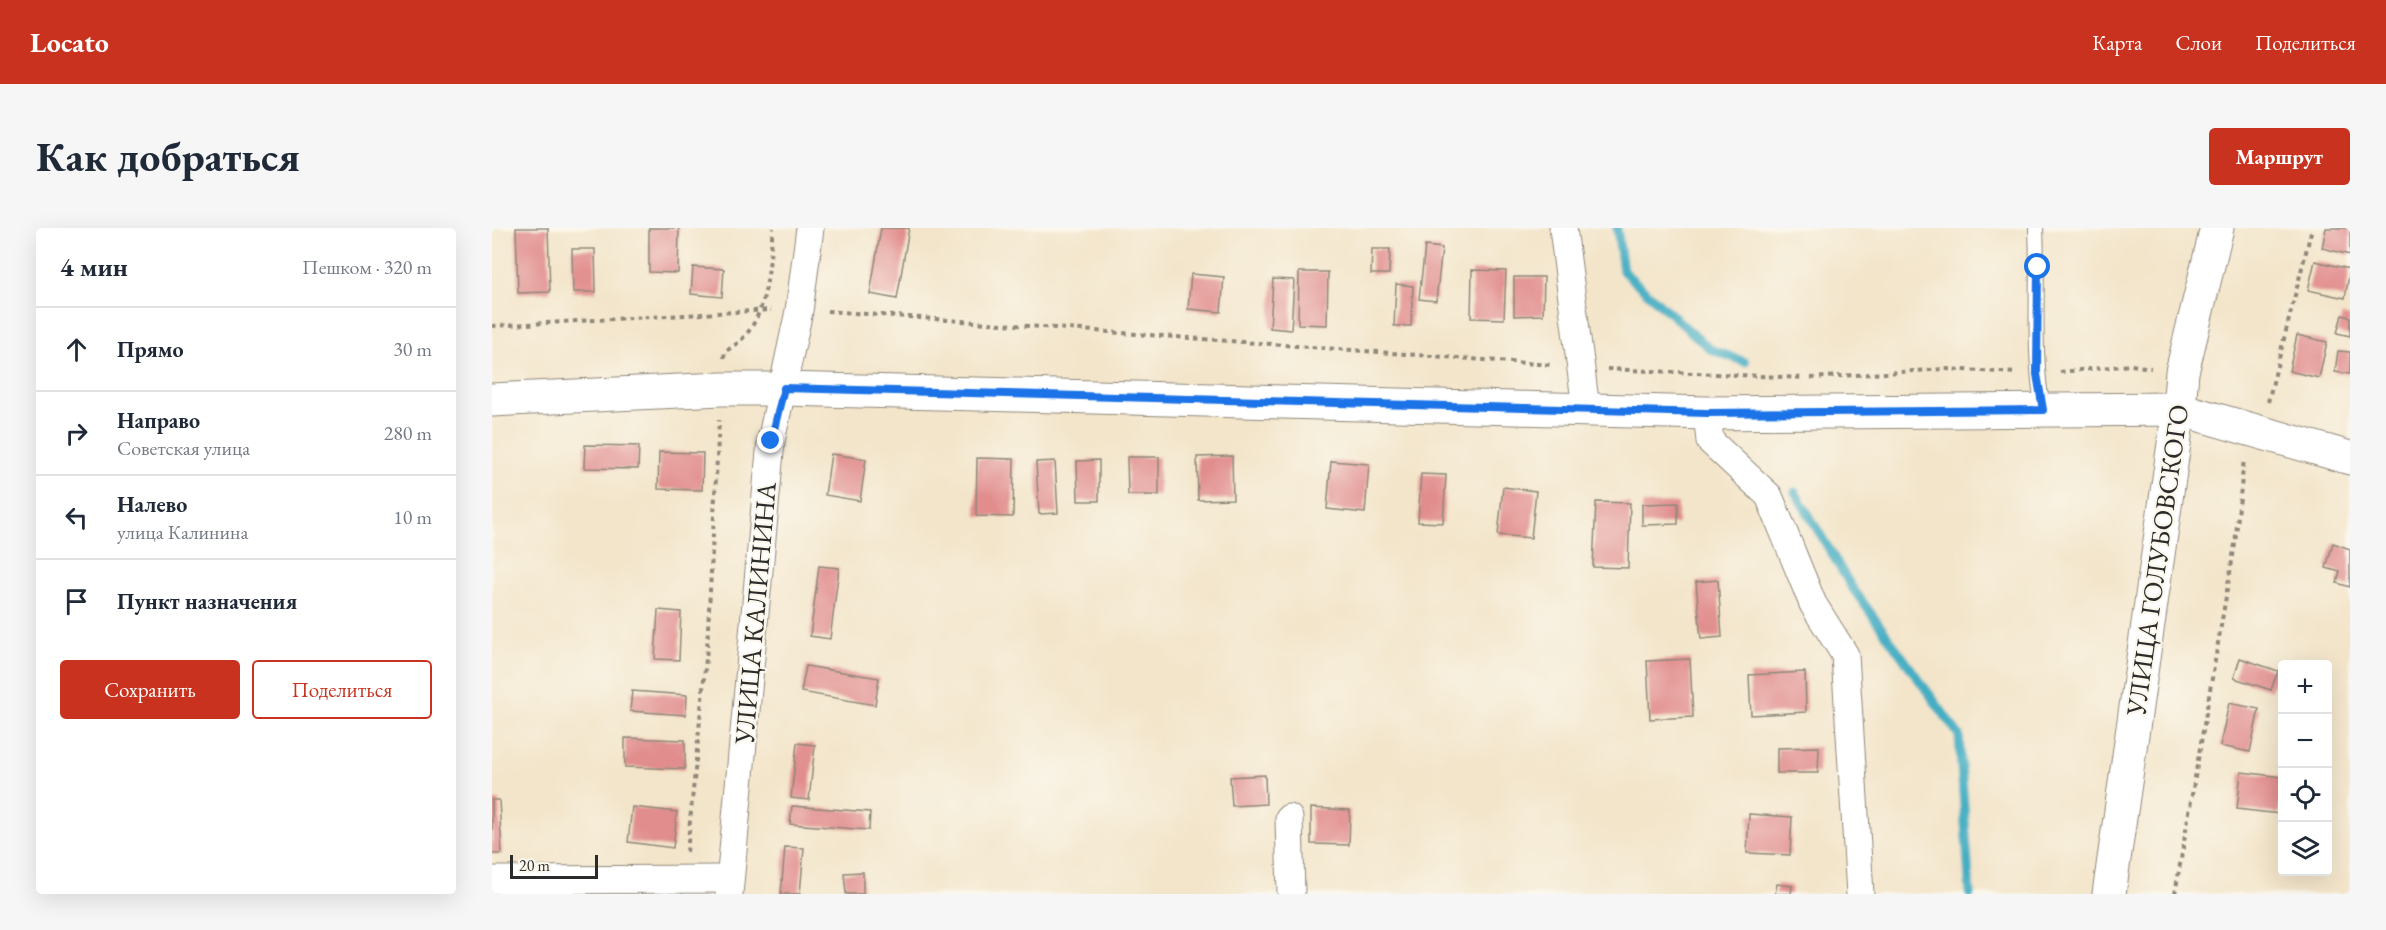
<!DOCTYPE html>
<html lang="ru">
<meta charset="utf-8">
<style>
body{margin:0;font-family:"EB Garamond",serif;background:#f6f6f7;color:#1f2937}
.controls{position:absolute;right:18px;bottom:18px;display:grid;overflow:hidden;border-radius:6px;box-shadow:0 6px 24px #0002}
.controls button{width:54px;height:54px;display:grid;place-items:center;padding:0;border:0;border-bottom:2px solid #e0e1e3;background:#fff;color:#1f2937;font:30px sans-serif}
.scale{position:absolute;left:18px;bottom:15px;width:88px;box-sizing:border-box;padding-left:6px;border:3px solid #2b2b2b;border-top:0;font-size:16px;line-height:21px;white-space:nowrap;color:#2b2b2b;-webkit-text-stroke:4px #fbf7ec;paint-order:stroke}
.stop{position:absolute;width:18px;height:18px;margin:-14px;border:4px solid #1a73e8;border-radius:50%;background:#fff}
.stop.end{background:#1a73e8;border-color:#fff;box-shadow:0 2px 6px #0008}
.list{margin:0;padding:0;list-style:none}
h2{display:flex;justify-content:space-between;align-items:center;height:78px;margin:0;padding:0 24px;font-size:26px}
h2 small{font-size:20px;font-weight:400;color:#747a83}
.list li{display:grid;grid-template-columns:39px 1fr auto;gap:18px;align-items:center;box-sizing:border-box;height:84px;padding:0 24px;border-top:2px solid #e0e1e3}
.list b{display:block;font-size:22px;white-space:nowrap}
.list p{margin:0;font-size:20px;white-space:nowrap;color:#747a83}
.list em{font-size:20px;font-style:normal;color:#747a83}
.actions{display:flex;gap:12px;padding:18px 24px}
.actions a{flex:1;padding:14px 0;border:2px solid #c8321e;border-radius:6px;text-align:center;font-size:21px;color:#c8321e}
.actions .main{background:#c8321e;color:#fff}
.icon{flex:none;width:33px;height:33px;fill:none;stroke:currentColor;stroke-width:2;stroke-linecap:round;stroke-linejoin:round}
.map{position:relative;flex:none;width:1858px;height:666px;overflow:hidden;border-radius:6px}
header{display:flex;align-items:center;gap:36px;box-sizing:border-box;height:84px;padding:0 30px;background:#c8321e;color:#fff}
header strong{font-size:28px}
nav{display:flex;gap:33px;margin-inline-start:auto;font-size:21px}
.intro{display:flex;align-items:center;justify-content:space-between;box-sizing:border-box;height:144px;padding:0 36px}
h1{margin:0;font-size:42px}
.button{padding:15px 27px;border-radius:6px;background:#c8321e;color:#fff;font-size:21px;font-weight:700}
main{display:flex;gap:36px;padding:0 36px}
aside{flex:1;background:#fff;border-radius:6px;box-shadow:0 6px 24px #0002}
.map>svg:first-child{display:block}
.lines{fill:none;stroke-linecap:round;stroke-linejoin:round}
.stream{stroke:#44aec3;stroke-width:9}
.building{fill:#e18d8d}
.lane-casing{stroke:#8f887a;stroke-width:16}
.street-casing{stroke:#8f887a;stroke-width:29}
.secondary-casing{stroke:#8f887a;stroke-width:35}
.path{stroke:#8f887a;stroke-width:4;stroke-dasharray:4.5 4.5;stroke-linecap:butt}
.lane{stroke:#fff;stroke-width:14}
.street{stroke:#fff;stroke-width:27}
.secondary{stroke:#fff;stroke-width:33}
.route{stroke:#1a73e8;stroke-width:8}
.labels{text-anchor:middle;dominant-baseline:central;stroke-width:4.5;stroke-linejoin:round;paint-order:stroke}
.street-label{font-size:27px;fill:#2b2b2b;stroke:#fbf7ec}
</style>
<header>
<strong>Locato</strong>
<nav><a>Карта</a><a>Слои</a><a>Поделиться</a></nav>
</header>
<div class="intro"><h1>Как добраться</h1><a class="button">Маршрут</a></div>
<main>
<aside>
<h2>4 мин<small>Пешком · 320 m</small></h2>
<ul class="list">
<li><svg class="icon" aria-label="ahead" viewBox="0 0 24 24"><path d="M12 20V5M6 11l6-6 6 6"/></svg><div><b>Прямо</b></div><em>30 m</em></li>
<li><svg class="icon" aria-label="right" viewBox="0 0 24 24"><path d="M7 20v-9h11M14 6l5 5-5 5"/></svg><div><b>Направо</b><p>Советская улица</p></div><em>280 m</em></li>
<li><svg class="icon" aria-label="left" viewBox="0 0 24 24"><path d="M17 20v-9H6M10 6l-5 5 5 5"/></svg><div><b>Налево</b><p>улица Калинина</p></div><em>10 m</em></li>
<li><svg class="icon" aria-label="arrive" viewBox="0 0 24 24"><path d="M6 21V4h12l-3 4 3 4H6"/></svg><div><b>Пункт назначения</b></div></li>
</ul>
<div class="actions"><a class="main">Сохранить</a><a>Поделиться</a></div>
</aside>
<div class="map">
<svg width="1858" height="666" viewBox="0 0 1858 666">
<rect width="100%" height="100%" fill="#fbf7ec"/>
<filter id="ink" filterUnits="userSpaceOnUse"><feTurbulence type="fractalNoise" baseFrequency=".0167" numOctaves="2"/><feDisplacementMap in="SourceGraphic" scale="12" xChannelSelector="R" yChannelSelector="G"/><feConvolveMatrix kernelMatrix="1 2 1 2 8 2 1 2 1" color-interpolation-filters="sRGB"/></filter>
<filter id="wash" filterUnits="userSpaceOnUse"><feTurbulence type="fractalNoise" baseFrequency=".008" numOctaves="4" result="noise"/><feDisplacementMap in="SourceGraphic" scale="24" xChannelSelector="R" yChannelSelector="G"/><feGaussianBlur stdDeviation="1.35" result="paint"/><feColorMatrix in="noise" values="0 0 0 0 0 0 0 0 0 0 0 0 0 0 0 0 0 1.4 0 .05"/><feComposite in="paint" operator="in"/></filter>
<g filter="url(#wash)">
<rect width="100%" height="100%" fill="#f3e5ca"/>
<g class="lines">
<g class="stream">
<path d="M1125 0 1131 43 1218 121 1253 134"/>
<path d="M1303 264 1359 358 1467 507 1478 666"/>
</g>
</g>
<g id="blocks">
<g class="building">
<path d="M24 0H56L58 64 26 65Z"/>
<path d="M157 0H187L186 45 157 44Z"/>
<path d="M389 0H417L405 71 378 66Z"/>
<path d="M1834 0H1858V27L1830 20Z"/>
<path d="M933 18 950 20 944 73 927 71Z"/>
<path d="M80 21H103L104 64H81Z"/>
<path d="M880 21H898L897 46H879Z"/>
<path d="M1823 33 1858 41 1853 70 1816 62Z"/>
<path d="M201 39 232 41 230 69 199 66Z"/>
<path d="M980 42 1014 43 1012 91 979 90Z"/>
<path d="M807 44H836L835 97 806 96Z"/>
<path d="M699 46 732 49 729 84 696 81Z"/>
<path d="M1022 49H1052L1051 87 1022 88Z"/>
<path d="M781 51 802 52 799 102 778 100Z"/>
<path d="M904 56 921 58 919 98H902Z"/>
<path d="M1850 87 1858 89V108L1845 105Z"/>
<path d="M1805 107 1835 114 1827 150 1797 143Z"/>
<path d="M1846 123 1858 124V146L1843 144Z"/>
<path d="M93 217 147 218 146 241 92 240Z"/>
<path d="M167 224 211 225 210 262 166 261Z"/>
<path d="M339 226 374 231 368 273 333 267Z"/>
<path d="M740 228 741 271 706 272 705 229Z"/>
<path d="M635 229H667V267H636Z"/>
<path d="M485 230 522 231 521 289 484 288Z"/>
<path d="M607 232V273H586L585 233Z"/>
<path d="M563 233 566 285 547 286 544 234Z"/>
<path d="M839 233 877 236 873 285 835 281Z"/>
<path d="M929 246 954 247 951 295 926 294Z"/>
<path d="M1011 259 1044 263 1039 310 1006 307Z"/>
<path d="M1104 274 1138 275 1136 340 1101 339Z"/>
<path d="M1186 275V296L1150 297V276Z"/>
<path d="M1841 315 1858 321V359L1845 355 1848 344 1834 340Z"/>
<path d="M327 338 347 340 338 411 318 408Z"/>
<path d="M1226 352 1230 409 1209 411 1204 354Z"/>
<path d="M166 382 189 384 187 432 163 431Z"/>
<path d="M1748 430 1786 443 1779 462 1742 450Z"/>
<path d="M1198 431 1201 489 1158 491 1155 433Z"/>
<path d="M314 438 387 450 383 477 309 464Z"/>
<path d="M1313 444 1314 484 1259 487 1257 447Z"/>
<path d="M140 463 195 467 194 487 138 483Z"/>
<path d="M1737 475 1767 481 1758 524 1728 518Z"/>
<path d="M133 510 193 512V541L133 539Z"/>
<path d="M305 515 323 517 317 572 299 570Z"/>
<path d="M1327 519 1326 545H1285V520Z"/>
<path d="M1749 544 1790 549 1787 586 1745 581Z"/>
<path d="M773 547 774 576 740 578 738 549Z"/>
<path d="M0 572H7L10 626H0Z"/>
<path d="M300 578 378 584 377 602 298 596Z"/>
<path d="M140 579 185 584 181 620 136 614Z"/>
<path d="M819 580 858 582 857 617 819 616Z"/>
<path d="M1257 586 1300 589 1298 627 1255 625Z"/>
<path d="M293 619 312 620 308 666H289Z"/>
<path d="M371 644V666H354L352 645Z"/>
<path d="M1285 656 1300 658 1299 666H1283Z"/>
</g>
</g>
</g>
<g filter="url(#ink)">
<use href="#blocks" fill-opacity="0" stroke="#8f887a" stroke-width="1.5"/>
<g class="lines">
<g class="lane-casing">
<path id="lane" d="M1544 0C1547 61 1540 122 1551 182"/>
</g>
<g class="street-casing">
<g id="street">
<path d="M1071 0 1094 181"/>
<path d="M1215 185 1218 213 1277 268 1321 376 1353 427 1368 666"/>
<path d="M797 590 799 666"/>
<path d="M0 652 238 651"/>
<path d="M237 666 279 213 307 83 318 0"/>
</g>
</g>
<g class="secondary-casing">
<g id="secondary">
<path d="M0 172 229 161H292L1215 185 1687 181 1858 230"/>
<path d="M1617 666 1687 181 1690 144 1725 0"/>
</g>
</g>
<g class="path">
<path d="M335 83 1060 137"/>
<path d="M0 98 279 82"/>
<path d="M232 130 233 123C277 102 276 42 281 0"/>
<path d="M1115 141 1312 150"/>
<path d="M1568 144 1639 137 1659 140"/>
<path d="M1319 150 1453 141 1524 145"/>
<path d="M1776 174 1820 0"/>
<path d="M195 624 215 420 227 192"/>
<path d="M1683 666 1743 316 1752 231"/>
</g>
<use href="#lane" class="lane"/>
<use href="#street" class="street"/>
<use href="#secondary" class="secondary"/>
</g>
</g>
<g class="lines" filter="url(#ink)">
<path class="route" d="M279 213 292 160 1215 185 1551 182 1545 146 1546 39"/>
</g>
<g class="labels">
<g class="street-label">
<text transform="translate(1665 332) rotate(-82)">УЛИЦА ГОЛУБОВСКОГО</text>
<text transform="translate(263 385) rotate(-85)">УЛИЦА КАЛИНИНА</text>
</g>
</g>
</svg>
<div class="controls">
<button>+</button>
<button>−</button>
<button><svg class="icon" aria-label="locate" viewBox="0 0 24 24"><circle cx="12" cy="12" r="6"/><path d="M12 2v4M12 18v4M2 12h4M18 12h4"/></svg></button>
<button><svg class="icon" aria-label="layers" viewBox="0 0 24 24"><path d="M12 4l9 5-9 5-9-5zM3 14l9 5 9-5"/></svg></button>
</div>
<div class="scale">20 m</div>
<div class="stop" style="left:1546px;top:39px"></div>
<div class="stop end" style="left:279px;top:213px"></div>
</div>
</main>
